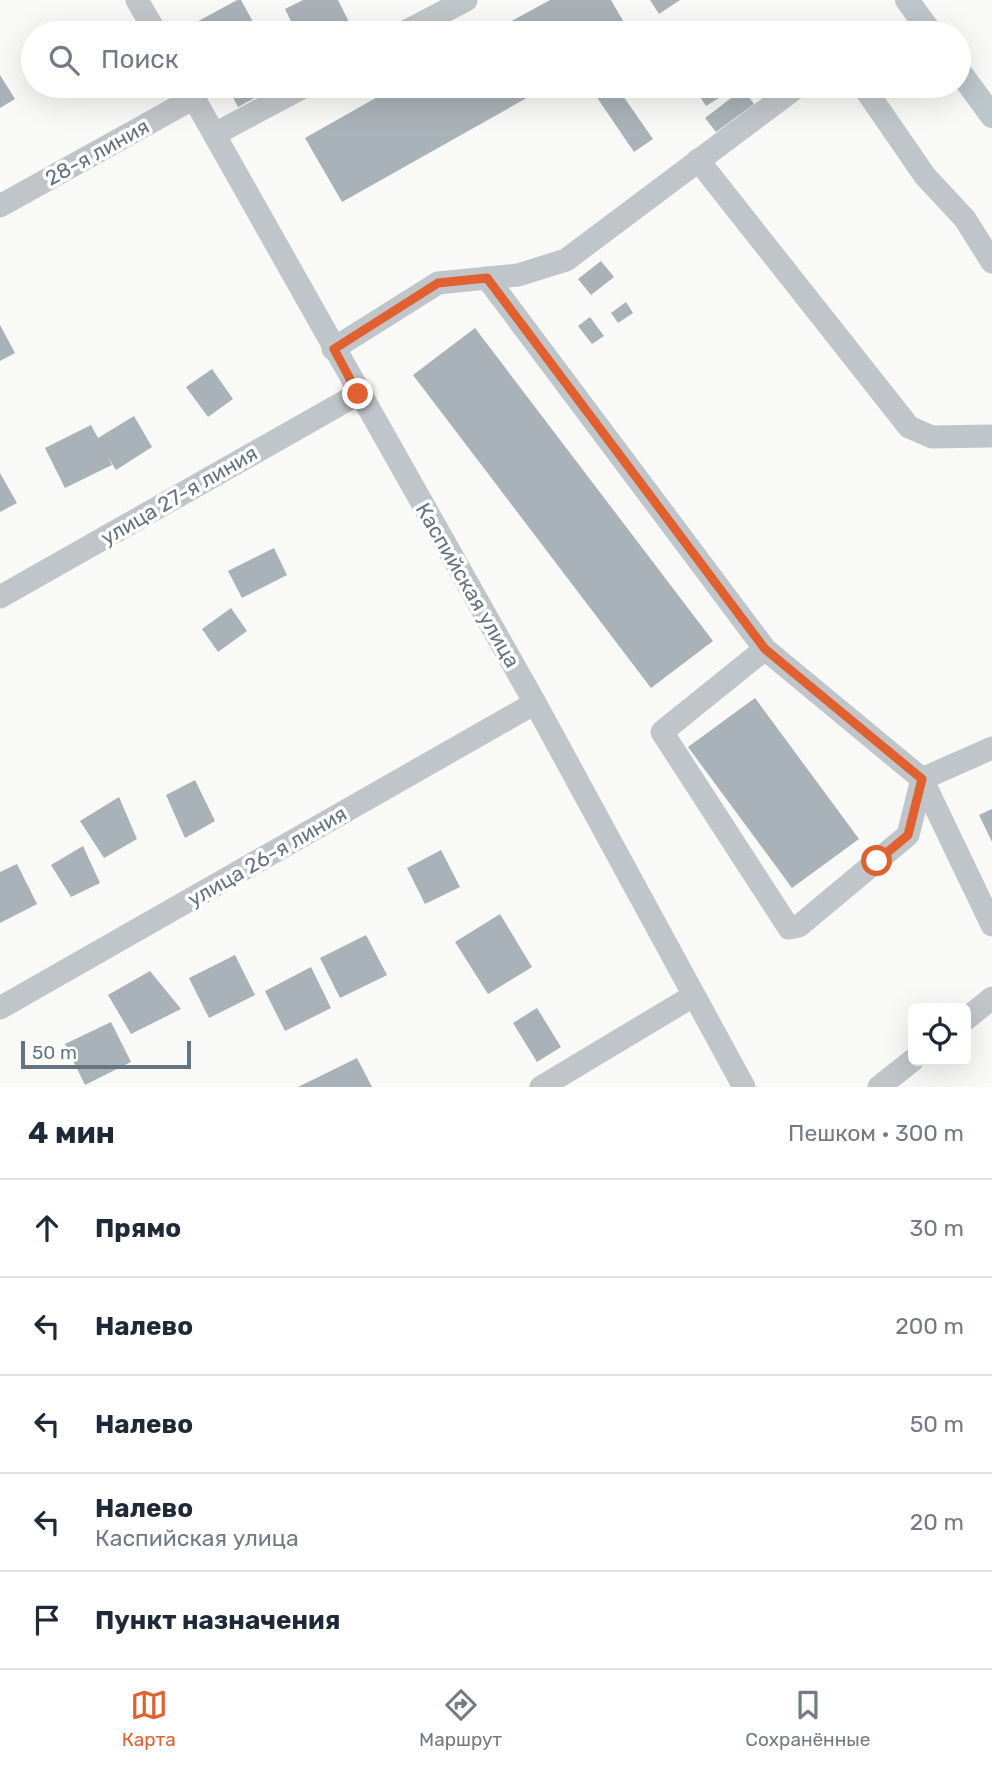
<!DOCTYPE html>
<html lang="ru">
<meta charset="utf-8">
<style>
body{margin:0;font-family:Rubik,sans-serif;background:#f2f2f3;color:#1f2937}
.controls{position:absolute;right:21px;bottom:21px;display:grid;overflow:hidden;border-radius:10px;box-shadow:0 7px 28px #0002}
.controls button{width:63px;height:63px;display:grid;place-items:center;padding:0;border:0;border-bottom:2px solid #e0e1e3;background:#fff;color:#1f2937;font:35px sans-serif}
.scale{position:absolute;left:21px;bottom:18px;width:170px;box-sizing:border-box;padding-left:7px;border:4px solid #657481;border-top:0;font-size:19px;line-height:24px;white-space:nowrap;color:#657481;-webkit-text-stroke:5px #fff;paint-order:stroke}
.stop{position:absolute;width:21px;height:21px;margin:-16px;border:5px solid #e06030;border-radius:50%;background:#fff}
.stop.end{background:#e06030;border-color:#fff;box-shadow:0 2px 7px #0008}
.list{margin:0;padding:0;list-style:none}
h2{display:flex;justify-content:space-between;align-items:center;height:91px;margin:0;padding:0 28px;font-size:30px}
h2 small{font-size:23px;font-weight:400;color:#747a83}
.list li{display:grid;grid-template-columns:46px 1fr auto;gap:21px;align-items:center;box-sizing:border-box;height:98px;padding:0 28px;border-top:2px solid #e0e1e3}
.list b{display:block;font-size:26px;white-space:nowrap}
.list p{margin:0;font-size:23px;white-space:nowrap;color:#747a83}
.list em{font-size:23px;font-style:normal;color:#747a83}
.icon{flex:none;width:38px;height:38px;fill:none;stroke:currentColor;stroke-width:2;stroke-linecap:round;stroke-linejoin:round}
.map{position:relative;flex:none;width:992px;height:1087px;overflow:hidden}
.search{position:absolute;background:#fff;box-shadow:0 7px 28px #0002;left:21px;right:21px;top:21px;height:77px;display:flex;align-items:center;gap:18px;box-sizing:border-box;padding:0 24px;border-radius:38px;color:#747a83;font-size:26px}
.sheet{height:581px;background:#fff}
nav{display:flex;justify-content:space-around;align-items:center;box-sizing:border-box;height:98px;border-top:2px solid #e0e1e3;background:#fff;font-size:19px;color:#747a83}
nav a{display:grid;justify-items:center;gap:4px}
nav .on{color:#e06030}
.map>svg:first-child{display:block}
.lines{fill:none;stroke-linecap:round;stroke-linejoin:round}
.canal{stroke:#bcc6cb;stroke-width:24}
.building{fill:#a9b2b8}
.minor{stroke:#c0c5c9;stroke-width:23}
.route{stroke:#e06030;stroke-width:9}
.labels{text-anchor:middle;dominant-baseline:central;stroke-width:7;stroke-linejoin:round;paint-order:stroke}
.street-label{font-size:21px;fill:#657481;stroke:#fff}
</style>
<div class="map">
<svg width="992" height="1087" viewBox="0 0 992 1087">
<rect width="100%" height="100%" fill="#f9f9f7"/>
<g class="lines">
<g class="canal">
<path d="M907 0 931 33"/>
<path d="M959 71 992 116"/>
</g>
</g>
<g class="building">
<path d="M237 0H241L259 33H198L193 24Z"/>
<path d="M303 0H338L351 26 337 33H297L285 9Z"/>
<path d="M550 0H611L630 33H490Z"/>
<path d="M650 0H680L659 14Z"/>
<path d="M0 75 15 99 0 108Z"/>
<path d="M227 86H277L238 107Z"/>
<path d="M397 86H548L342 202 305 138Z"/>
<path d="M610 86H616L653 139 634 152 596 96Z"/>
<path d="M693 86H738L706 106Z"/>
<path d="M743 89 754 104 716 132 705 118Z"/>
<path d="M601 261 614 277 591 295 578 279Z"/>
<path d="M626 302 633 313 618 323 611 313Z"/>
<path d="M590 317 604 336 592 344 578 326Z"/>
<path d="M0 325 15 353 0 361Z"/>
<path d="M475 328 713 641 651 688 413 375Z"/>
<path d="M212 369 233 399 208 417 186 387Z"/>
<path d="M134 416 152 447 116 470 108 457 112 465 65 488 45 448 91 425 98 438Z"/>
<path d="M0 473 17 503 0 512Z"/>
<path d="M274 548 287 575 242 598 228 571Z"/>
<path d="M231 608 247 631 218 652 202 629Z"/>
<path d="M755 698 859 839 792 888 688 747Z"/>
<path d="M195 780 215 821 185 838 166 795Z"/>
<path d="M119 797 137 839 104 858 80 821Z"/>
<path d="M992 809V842L979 815Z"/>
<path d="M83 846 100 883 71 897 51 865Z"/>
<path d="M441 850 460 887 425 904 407 868Z"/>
<path d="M17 864 37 904 0 923V872Z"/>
<path d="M500 914 532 967 488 994 455 942Z"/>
<path d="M366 935 387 975 340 998 320 958Z"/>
<path d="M235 955 255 995 209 1018 189 978Z"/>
<path d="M311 967 331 1008 285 1031 265 991Z"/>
<path d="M150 971 181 1009 131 1034 108 995Z"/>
<path d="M537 1008 561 1047 537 1062 513 1023Z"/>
<path d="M111 1022 131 1062 85 1085 65 1044Z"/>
<path d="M357 1058 372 1087H298Z"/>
</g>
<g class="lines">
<g class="minor">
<path d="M137 0 156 33"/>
<path d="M403 33 466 0"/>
<path d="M187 86 535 703 744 1087"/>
<path d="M863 86 925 176 965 219 992 262"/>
<path d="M215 134 305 86"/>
<path d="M698 160 909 427 932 437 989 436"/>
<path d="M0 206 194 98"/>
<path d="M487 278 765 649 662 732 789 928 799 926 908 835 922 779 992 748"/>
<path d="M333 349 438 283 518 275 566 260 798 86"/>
<path d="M0 597 358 394"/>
<path d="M765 649 922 779 992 925"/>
<path d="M0 1008 535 703"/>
<path d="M966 1019 992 998"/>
<path d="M541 1087 693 996"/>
<path d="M879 1087 913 1060"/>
</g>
</g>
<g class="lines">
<path class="route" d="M358 394 334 349 438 283 487 278 765 649 922 779 908 835 877 861"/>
</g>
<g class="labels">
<g class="street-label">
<text transform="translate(97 152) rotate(-29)">28-я линия</text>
<text transform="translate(179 495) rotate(-30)">улица 27-я линия</text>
<text transform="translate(468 585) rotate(60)">Каспийская улица</text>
<text transform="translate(267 856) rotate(-30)">улица 26-я линия</text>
</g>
</g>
</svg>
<div class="controls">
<button><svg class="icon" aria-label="locate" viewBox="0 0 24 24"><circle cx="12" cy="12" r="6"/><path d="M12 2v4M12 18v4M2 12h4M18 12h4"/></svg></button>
</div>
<div class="scale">50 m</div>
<div class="stop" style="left:877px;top:861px"></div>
<div class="stop end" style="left:358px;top:394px"></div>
<div class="search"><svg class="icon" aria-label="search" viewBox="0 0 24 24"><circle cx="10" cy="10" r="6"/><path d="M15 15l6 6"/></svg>Поиск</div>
</div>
<section class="sheet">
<h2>4 мин<small>Пешком · 300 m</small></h2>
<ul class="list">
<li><svg class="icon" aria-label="ahead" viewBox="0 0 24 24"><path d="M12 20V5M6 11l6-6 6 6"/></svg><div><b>Прямо</b></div><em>30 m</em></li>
<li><svg class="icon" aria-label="left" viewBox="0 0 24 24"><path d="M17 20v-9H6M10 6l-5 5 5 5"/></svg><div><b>Налево</b></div><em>200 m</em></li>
<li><svg class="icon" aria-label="left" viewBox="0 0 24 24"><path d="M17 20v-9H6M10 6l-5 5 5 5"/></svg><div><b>Налево</b></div><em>50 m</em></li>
<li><svg class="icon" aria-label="left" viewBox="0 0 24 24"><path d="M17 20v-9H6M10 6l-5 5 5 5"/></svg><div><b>Налево</b><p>Каспийская улица</p></div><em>20 m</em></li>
<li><svg class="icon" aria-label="arrive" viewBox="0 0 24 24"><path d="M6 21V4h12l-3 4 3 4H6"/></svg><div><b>Пункт назначения</b></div></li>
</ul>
</section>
<nav>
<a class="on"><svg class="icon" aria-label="map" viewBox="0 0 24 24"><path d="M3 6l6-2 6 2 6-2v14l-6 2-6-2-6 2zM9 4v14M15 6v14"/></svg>Карта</a>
<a><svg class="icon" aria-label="directions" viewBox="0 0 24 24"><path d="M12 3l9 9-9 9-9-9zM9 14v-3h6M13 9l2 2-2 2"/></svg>Маршрут</a>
<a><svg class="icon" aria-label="saved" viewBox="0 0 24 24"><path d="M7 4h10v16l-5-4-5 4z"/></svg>Сохранённые</a>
</nav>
